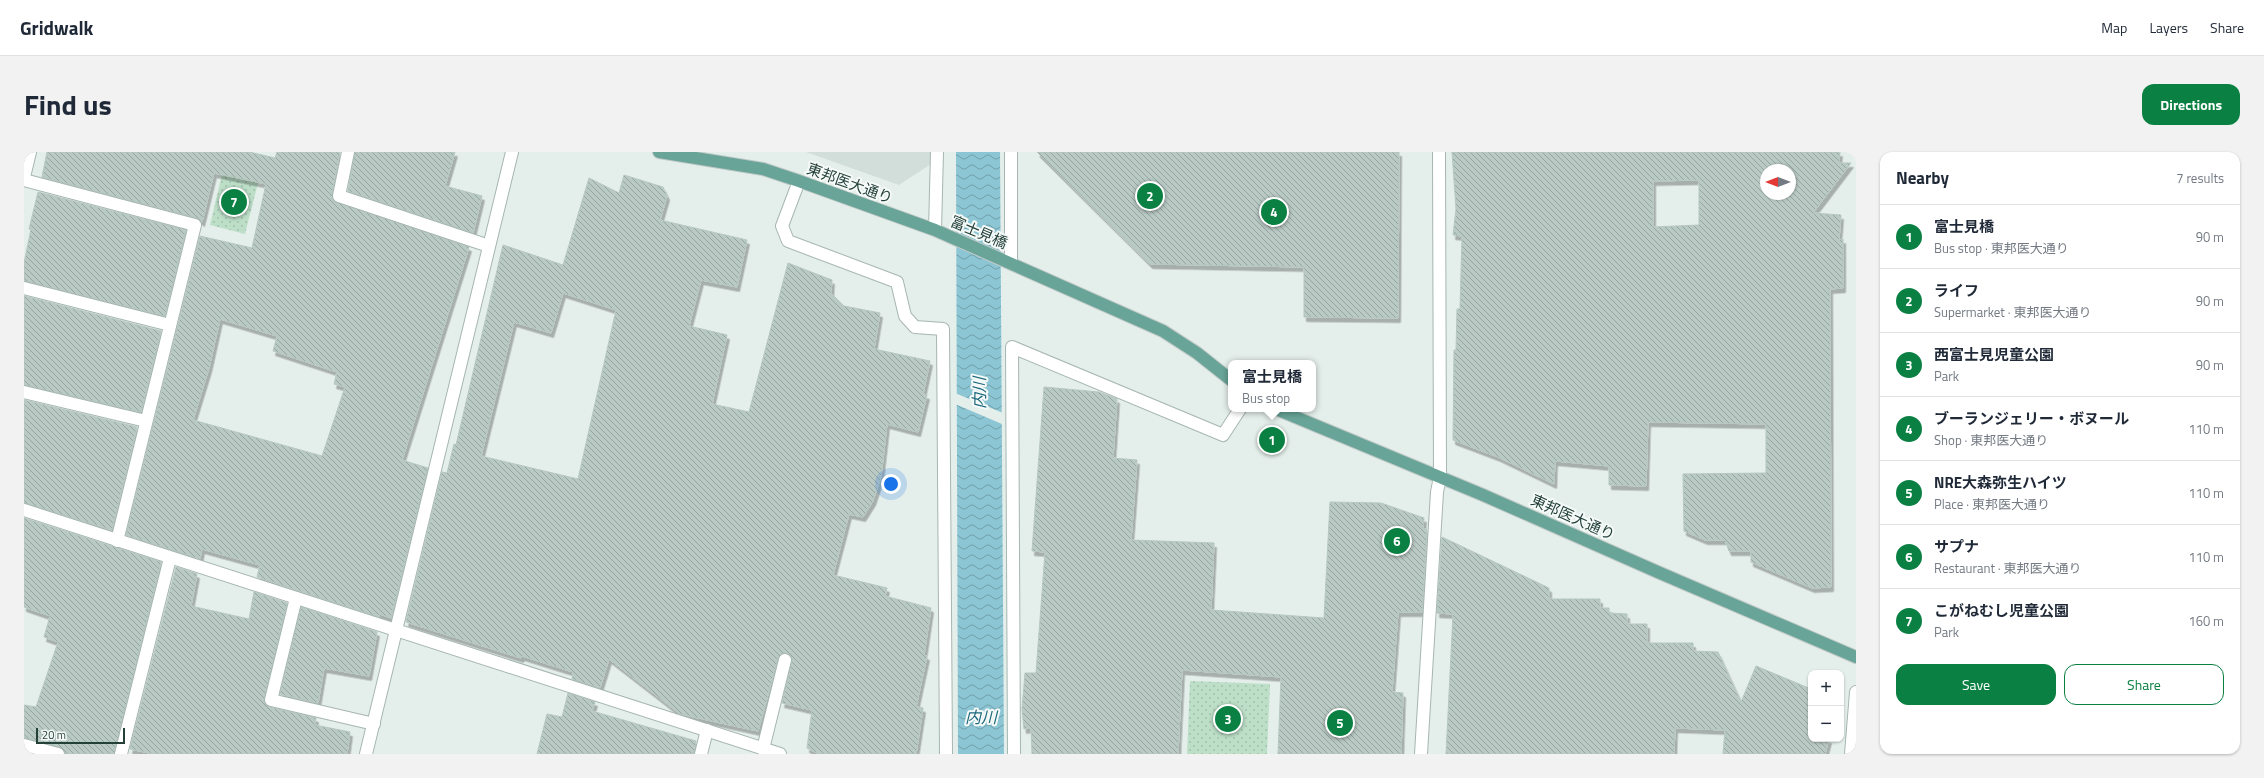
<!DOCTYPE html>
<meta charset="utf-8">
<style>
body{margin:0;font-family:"Titillium Web","Noto Sans JP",sans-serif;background:#f2f2f3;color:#1f2937}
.controls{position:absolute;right:12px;bottom:12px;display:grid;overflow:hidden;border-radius:8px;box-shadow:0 1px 3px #0004}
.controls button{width:36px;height:36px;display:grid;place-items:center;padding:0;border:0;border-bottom:1px solid #e0e1e3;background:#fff;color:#1f2937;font:20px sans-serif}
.compass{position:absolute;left:1736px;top:12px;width:36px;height:36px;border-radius:50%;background:#fff;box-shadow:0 1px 3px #0004;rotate:270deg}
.scale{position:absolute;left:12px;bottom:10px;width:89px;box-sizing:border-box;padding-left:4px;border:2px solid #234039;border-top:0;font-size:11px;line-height:14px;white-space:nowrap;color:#234039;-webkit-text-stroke:3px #f5faf8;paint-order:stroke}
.you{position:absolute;left:867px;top:332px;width:14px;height:14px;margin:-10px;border:3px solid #fff;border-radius:50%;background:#1a73e8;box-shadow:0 0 0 6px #1a73e833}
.badge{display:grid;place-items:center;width:26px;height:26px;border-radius:50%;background:#0b8043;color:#fff;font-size:13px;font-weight:700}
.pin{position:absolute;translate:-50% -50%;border:2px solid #fff;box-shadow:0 1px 4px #0006}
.popup{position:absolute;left:1204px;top:208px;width:88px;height:52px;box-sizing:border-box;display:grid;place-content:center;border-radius:8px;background:#fff;filter:drop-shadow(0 1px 3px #0005);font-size:13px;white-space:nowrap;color:#747a83}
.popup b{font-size:15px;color:#1f2937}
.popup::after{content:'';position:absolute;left:50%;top:100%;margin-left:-8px;border:8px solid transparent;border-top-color:#fff}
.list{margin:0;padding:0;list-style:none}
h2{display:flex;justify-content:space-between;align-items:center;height:52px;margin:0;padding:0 16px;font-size:17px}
h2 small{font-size:13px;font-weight:400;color:#747a83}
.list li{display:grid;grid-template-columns:26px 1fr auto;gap:12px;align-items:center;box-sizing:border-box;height:64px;padding:0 16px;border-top:1px solid #e0e1e3}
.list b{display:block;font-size:15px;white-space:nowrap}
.list p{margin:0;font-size:13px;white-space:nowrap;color:#747a83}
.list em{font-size:13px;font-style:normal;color:#747a83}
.actions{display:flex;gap:8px;padding:12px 16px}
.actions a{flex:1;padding:9px 0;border:1px solid #0b8043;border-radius:12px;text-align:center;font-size:14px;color:#0b8043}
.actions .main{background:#0b8043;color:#fff}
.map{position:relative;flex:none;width:1832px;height:602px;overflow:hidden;border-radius:12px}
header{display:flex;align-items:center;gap:24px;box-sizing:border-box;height:56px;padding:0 20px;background:#fff;border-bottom:1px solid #e0e1e3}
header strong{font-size:19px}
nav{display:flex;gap:22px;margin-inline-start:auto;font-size:14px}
.intro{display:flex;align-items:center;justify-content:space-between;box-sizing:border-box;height:96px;padding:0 24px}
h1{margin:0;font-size:28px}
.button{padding:10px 18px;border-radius:12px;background:#0b8043;color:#fff;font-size:14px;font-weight:700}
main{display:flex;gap:24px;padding:0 24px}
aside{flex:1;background:#fff;border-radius:12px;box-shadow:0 1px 3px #0004}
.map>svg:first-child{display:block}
.built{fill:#d2ded9}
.park{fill:url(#park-dots)}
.water{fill:url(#water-waves)}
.pier{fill:#e4eeea}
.building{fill:url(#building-back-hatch);stroke:#b6c8c1;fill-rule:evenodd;filter:url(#shadow)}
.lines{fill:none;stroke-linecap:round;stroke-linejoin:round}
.service-casing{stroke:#a6b6b1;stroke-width:14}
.minor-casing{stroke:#a6b6b1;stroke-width:14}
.tertiary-casing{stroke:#a6b6b1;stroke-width:14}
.primary-casing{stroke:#c1cac8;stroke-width:14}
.service{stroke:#fff;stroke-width:12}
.minor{stroke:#fff;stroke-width:12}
.tertiary{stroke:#fff;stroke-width:12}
.primary{stroke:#68a497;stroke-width:12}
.labels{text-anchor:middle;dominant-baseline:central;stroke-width:4;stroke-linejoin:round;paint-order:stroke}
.street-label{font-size:15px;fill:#234039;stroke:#f5faf8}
.water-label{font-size:16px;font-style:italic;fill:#1c687d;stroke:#f5faf8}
</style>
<header>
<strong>Gridwalk</strong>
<nav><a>Map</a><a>Layers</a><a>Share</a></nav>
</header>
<div class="intro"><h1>Find us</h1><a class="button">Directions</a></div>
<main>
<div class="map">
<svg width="1832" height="602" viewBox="0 0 1832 602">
<defs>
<pattern id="park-dots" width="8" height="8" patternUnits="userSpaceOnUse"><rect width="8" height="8" fill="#bddfc8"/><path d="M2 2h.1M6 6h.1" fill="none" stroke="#a2c0ad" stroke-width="1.8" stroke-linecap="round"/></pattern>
<pattern id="water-waves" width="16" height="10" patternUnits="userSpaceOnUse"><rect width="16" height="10" fill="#8cc5d3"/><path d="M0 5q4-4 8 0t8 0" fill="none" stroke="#72a1ac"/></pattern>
<pattern id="building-back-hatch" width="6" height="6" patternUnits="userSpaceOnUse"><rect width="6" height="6" fill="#b9c9c3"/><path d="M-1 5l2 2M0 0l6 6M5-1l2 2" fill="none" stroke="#96a59f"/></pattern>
<filter id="shadow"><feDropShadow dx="2.5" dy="4.5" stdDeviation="0" flood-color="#0004"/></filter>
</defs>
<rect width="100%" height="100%" fill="#e4eeea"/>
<path class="built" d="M782 0H907V12L875 33Z"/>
<g class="park">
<path d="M199 18 235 27 221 82 186 73Z"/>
<path d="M1166 529 1246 532 1243 602H1163Z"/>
</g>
<path class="water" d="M932 0H976L980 602H934Z"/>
<path class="pier" d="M931 241 979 261 978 272 931 252Z"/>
<g class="building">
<path d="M23 0H225L251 6 253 0H316L308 42 310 49 445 95 378 308 404 316 367 466 356 462 355 465 233 425 236 413 178 397 176 407 102 383 176 84 228 96 242 32 190 21 178 70 173 66 18 25ZM196 167 253 184 249 199 313 220 310 232 321 235 298 304 169 268 185 216Z"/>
<path d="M331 0H431L421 34 458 44 449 81 324 39Z"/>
<path d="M1013 0H1375L1374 166 1280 165V115L1126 112Z"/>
<path d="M1428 0H1816L1815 11H1827L1789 61 1817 63 1815 88 1819 87V136L1806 137 1807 435 1788 436 1727 410V399H1705L1701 388H1681L1660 379 1659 322 1742 321V272L1624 270 1622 334 1585 333V314L1531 309 1530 332 1474 305 1429 288 1430 198H1432L1433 157H1436L1438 84 1429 83 1432 57ZM1742 18H1766V42H1742ZM1675 28V73L1629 75V29Z"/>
<path d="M600 23 639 35 643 44 636 68 723 88 713 135 677 128 665 174 703 183 688 252 725 260 764 111 808 128 807 141 820 154 856 161 850 197 906 209 899 242 903 243 894 280 863 272 857 325 849 349 839 365 825 362 809 423 863 436 861 444 907 456 900 503 903 504 892 555 899 556 892 602H795L783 596 788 558 758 551 768 509V506L763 501H759L754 506 734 579 656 562 585 507 576 536 548 527 549 520 498 504 497 506 382 470 418 320 423 321 430 292 432 293 479 93 539 113 565 26 595 41ZM539 141 592 158 554 327 457 304 490 170 527 181Z"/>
<path d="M14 40 162 78 141 164 0 129V111L7 77H5Z"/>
<path d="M0 144 137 179 117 260 0 233Z"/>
<path d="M1020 235 1075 240 1093 247 1089 306 1113 308 1107 388 1190 391 1187 458 1300 466 1306 350 1357 351 1400 366 1399 376 1403 378 1398 460H1374L1368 540 1379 541 1377 602H1254L1257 525 1158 518 1154 602H1008L1007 576 1000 577 998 557 1001 521H1012L1021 400 1008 399Z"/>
<path d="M0 248 113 275 88 378 0 351Z"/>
<path d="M0 366 137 410 90 602H41L36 595 0 586V553L12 555 34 490 20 485 26 464 0 455Z"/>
<path d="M1418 385 1525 436V447H1576V456H1585V461L1603 462V472H1623V491H1669V499L1694 500 1717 550 1732 514 1787 537V587H1805L1801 602H1699L1701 578 1651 576 1650 602H1422L1429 462 1413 461Z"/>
<path d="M152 415 173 422 167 454 225 467 230 440 263 451 240 550 245 555 292 566 291 573 326 580 323 602H130L106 597Z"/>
<path d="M277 455 353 480 345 524 300 516 294 551 256 542Z"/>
<path d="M544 541 571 550 568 559 672 589 670 602H513L523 562 538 565Z"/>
</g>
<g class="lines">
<g class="service-casing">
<g id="service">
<path d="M324 0 315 44 465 94"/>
<path d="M0 28 171 73 93 389"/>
<path d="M0 136 146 173"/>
<path d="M0 240 122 269"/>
<path d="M272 446 247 548 350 572"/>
<path d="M102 582 146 406"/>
<path d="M0 593 34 602"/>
<path d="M739 597 761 508"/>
<path d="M677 602 683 578"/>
</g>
</g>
<g class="minor-casing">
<g id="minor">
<path d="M987 0V110"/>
<path d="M0 25 6 0"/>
<path d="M775 29 758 74 764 89 873 130 881 164 891 175 919 177 922 602"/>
<path d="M911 78 913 0"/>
<path d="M0 358 756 602"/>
<path d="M97 602 102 582"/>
<path d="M342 602 488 0"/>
<path d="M990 602 988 195 1199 283 1216 257"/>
<path d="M1397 602 1413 340 1416 325"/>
<path d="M1827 602 1832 540"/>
</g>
</g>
<g class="tertiary-casing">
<path id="tertiary" d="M1415 0 1416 325"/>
</g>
<g class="primary-casing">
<g id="primary">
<path d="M635 0 739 17 775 29 911 78 1139 179 1173 201 1207 228"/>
<path d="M1252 257 1459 343 1636 421 1832 505"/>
</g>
</g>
<use href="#service" class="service"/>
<use href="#minor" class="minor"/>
<use href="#tertiary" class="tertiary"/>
<use href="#primary" class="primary"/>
</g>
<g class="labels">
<g class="street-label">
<text transform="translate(826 31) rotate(20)">東邦医大通り</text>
<text transform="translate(955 80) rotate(23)">富士見橋</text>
<text transform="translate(1549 365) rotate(24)">東邦医大通り</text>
</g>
<g class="water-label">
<text transform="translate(955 241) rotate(-90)">内川</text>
<text x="957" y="565">内川</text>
</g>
</g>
</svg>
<div class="controls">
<button>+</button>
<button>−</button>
</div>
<svg class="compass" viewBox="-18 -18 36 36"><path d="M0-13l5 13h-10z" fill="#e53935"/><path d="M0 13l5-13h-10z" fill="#747a83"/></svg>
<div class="scale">20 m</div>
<div class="you"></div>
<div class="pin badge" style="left:1248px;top:288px">1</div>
<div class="popup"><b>富士見橋</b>Bus stop</div>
<div class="pin badge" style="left:1126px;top:44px">2</div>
<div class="pin badge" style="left:1204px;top:567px">3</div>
<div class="pin badge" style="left:1250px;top:60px">4</div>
<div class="pin badge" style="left:1316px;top:571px">5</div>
<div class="pin badge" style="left:1373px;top:389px">6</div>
<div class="pin badge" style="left:210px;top:50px">7</div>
</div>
<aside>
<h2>Nearby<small>7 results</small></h2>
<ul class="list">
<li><span class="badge">1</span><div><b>富士見橋</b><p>Bus stop · 東邦医大通り</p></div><em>90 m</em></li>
<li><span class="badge">2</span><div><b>ライフ</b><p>Supermarket · 東邦医大通り</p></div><em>90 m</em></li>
<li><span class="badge">3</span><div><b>西富士見児童公園</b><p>Park</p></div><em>90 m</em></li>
<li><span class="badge">4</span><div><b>ブーランジェリー・ボヌール</b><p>Shop · 東邦医大通り</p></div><em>110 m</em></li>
<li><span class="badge">5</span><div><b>NRE大森弥生ハイツ</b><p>Place · 東邦医大通り</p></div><em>110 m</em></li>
<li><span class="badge">6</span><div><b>サプナ</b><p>Restaurant · 東邦医大通り</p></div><em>110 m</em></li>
<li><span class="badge">7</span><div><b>こがねむし児童公園</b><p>Park</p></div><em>160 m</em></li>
</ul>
<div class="actions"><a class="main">Save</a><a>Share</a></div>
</aside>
</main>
